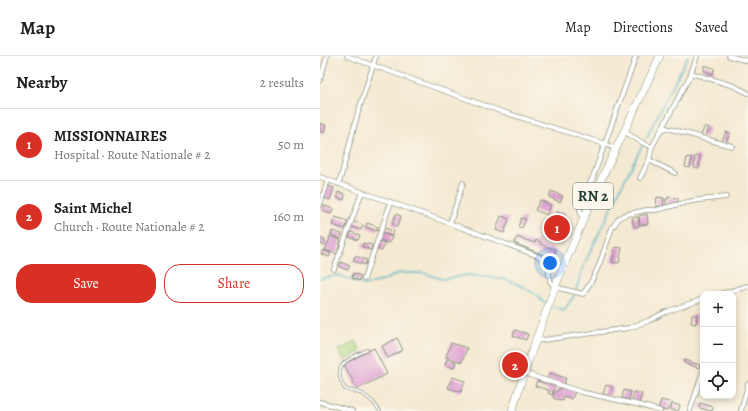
<!DOCTYPE html>
<meta charset="utf-8">
<style>
body{margin:0;font-family:Alegreya,serif;background:#f6f6f6;color:#202124}
.controls{position:absolute;right:12px;bottom:12px;display:grid;overflow:hidden;border-radius:8px;box-shadow:0 2px 6px #0003}
.controls button{width:36px;height:36px;display:grid;place-items:center;padding:0;border:0;border-bottom:1px solid #e0e0e0;background:#fff;color:#202124;font:20px sans-serif}
.you{position:absolute;left:230px;top:207px;width:14px;height:14px;margin:-10px;border:3px solid #fff;border-radius:50%;background:#1a73e8;box-shadow:0 0 0 6px #1a73e833}
.badge{display:grid;place-items:center;width:26px;height:26px;border-radius:50%;background:#d93025;color:#fff;font-size:13px;font-weight:700}
.pin{position:absolute;translate:-50% -50%;border:2px solid #fff;box-shadow:0 1px 4px #0006}
.list{margin:0;padding:0;list-style:none}
h2{display:flex;justify-content:space-between;align-items:center;height:52px;margin:0;padding:0 16px;font-size:17px}
h2 small{font-size:13px;font-weight:400;color:#757577}
.list li{display:grid;grid-template-columns:26px 1fr auto;gap:12px;align-items:center;box-sizing:border-box;height:72px;padding:0 16px;border-top:1px solid #e0e0e0}
.list b{display:block;font-size:15px;white-space:nowrap}
.list p{margin:0;font-size:13px;white-space:nowrap;color:#757577}
.list em{font-size:13px;font-style:normal;color:#757577}
.actions{display:flex;gap:8px;padding:12px 16px}
.actions a{flex:1;padding:9px 0;border:1px solid #d93025;border-radius:16px;text-align:center;font-size:14px;color:#d93025}
.actions .main{background:#d93025;color:#fff}
.icon{flex:none;width:22px;height:22px;fill:none;stroke:currentColor;stroke-width:2;stroke-linecap:round;stroke-linejoin:round}
.map{position:relative;flex:none;width:428px;height:355px;overflow:hidden}
header{display:flex;align-items:center;gap:24px;box-sizing:border-box;height:56px;padding:0 20px;background:#fff;border-bottom:1px solid #e0e0e0}
header strong{font-size:19px}
nav{display:flex;gap:22px;margin-inline-start:auto;font-size:14px}
main{display:flex}
aside{flex:1;background:#fff}
.map>svg:first-child{display:block}
.green{fill:#b1d882;stroke:#688a5b}
.lines{fill:none;stroke-linecap:round;stroke-linejoin:round}
.stream{stroke:#49b5c6;stroke-width:1.5}
.building{fill:#de9fd1}
.service-casing{stroke:#8a9382;stroke-width:3.5}
.minor-casing{stroke:#8a9382;stroke-width:5.5}
.primary-casing{stroke:#8a9382;stroke-width:8}
.service{stroke:#fff;stroke-width:2}
.minor{stroke:#fff;stroke-width:4}
.primary{stroke:#fff;stroke-width:7}
.labels{text-anchor:middle;dominant-baseline:central;stroke-width:3;stroke-linejoin:round;paint-order:stroke}
.shield{fill:#fbf7ec;stroke:#61756b;stroke-width:1}
.shield-label{font-size:15px;font-weight:bold;fill:#1f3d34}
</style>
<header>
<strong>Map</strong>
<nav><a>Map</a><a>Directions</a><a>Saved</a></nav>
</header>
<main>
<aside>
<h2>Nearby<small>2 results</small></h2>
<ul class="list">
<li><span class="badge">1</span><div><b>MISSIONNAIRES</b><p>Hospital · Route Nationale # 2</p></div><em>50 m</em></li>
<li><span class="badge">2</span><div><b>Saint Michel</b><p>Church · Route Nationale # 2</p></div><em>160 m</em></li>
</ul>
<div class="actions"><a class="main">Save</a><a>Share</a></div>
</aside>
<div class="map">
<svg width="428" height="355" viewBox="0 0 428 355">
<rect width="100%" height="100%" fill="#fbf7ec"/>
<filter id="ink" filterUnits="userSpaceOnUse"><feTurbulence type="fractalNoise" baseFrequency=".025" numOctaves="2"/><feDisplacementMap in="SourceGraphic" scale="8" xChannelSelector="R" yChannelSelector="G"/><feConvolveMatrix kernelMatrix="1 2 1 2 8 2 1 2 1" color-interpolation-filters="sRGB"/></filter>
<filter id="wash" filterUnits="userSpaceOnUse"><feTurbulence type="fractalNoise" baseFrequency=".012" numOctaves="4" result="noise"/><feDisplacementMap in="SourceGraphic" scale="16" xChannelSelector="R" yChannelSelector="G"/><feGaussianBlur stdDeviation="0.9" result="paint"/><feColorMatrix in="noise" values="0 0 0 0 0 0 0 0 0 0 0 0 0 0 0 0 0 1.4 0 .05"/><feComposite in="paint" operator="in"/></filter>
<g filter="url(#wash)">
<rect width="100%" height="100%" fill="#f4e9d1"/>
<path class="green" d="M36 285 41 295 24 305 19 294Z"/>
<g class="lines">
<g class="stream">
<path d="M326 82 368 0"/>
<path d="M0 223 18 219 44 229 62 225 79 217H103L122 223 148 219 184 223 204 231 219 241 221 245 226 247"/>
<path d="M256 234 262 213 305 123 322 90"/>
<path d="M233 250 244 254 254 240"/>
</g>
</g>
<g id="blocks">
<g class="building">
<path d="M384 9 394 12 393 18 384 15Z"/>
<path d="M0 67 6 69 4 77 0 76Z"/>
<path d="M385 70 389 72 385 81 381 79Z"/>
<path d="M406 76 410 77 406 87 402 85Z"/>
<path d="M375 100H380L379 113 374 112Z"/>
<path d="M367 101 372 102 370 112 365 111Z"/>
<path d="M8 130 14 132 10 144 4 142Z"/>
<path d="M231 135 243 140 240 146 229 141Z"/>
<path d="M18 136 25 138 24 144 17 142Z"/>
<path d="M337 141 344 142 343 151 336 150Z"/>
<path d="M348 141 358 142 357 149H346V143H348Z"/>
<path d="M220 144 231 149 227 159 215 154Z"/>
<path d="M3 149 13 153 11 158 2 154Z"/>
<path d="M237 156 245 158 240 170 233 167Z"/>
<path d="M76 158 81 160 77 171 72 168Z"/>
<path d="M327 158 328 168 320 169 319 160Z"/>
<path d="M181 160 189 163 184 177 176 174Z"/>
<path d="M15 161 28 165 25 173 12 169Z"/>
<path d="M318 161 319 170 314 171 312 162Z"/>
<path d="M201 162 206 163 202 172 198 171Z"/>
<path d="M32 165 43 169 41 174 30 170Z"/>
<path d="M47 167 58 171 57 175 46 171Z"/>
<path d="M64 172 74 175 72 180 62 177Z"/>
<path d="M12 175 22 178 20 183 11 179Z"/>
<path d="M31 176 40 179 38 184 29 181Z"/>
<path d="M62 177 72 181 69 187 60 184Z"/>
<path d="M10 180 21 184 17 198 5 194 7 190 0 188V182L5 184 4 186 8 188Z"/>
<path d="M197 181 215 187 216 184 221 186 220 188 236 194 233 203 194 187Z"/>
<path d="M58 185 65 187 62 195 55 192Z"/>
<path d="M43 187 52 189 51 194 42 191Z"/>
<path d="M295 191 302 192 299 207 292 206Z"/>
<path d="M3 194 11 197 9 201 1 198Z"/>
<path d="M35 200 47 204 45 209 33 205Z"/>
<path d="M21 206 30 210 28 214 19 211Z"/>
<path d="M33 217 41 220 39 225 32 222Z"/>
<path d="M372 259H377L376 268 371 267Z"/>
<path d="M195 274 208 278 206 284 193 280Z"/>
<path d="M77 282 83 294 68 302 62 290Z"/>
<path d="M131 287 147 292 142 306 126 301Z"/>
<path d="M54 292 67 318 37 333 24 308Z"/>
<path d="M127 303 136 306 134 312 125 309Z"/>
<path d="M364 304 380 309 379 312 364 307Z"/>
<path d="M230 317 246 322 244 329 227 323Z"/>
<path d="M132 321 145 325 141 336 128 332Z"/>
<path d="M217 325 235 329 232 339 228 337 229 334 215 330Z"/>
<path d="M286 329 293 331 290 340 283 338Z"/>
<path d="M240 332 255 335 252 343 244 340 243 345 233 342 234 336H236Z"/>
<path d="M304 334 311 336 309 344 302 342Z"/>
<path d="M314 336 322 338 319 347 312 345Z"/>
<path d="M341 344 349 346 347 355 338 353Z"/>
<path d="M352 347 360 350 358 355 350 354Z"/>
<path d="M380 347 393 351 392 355 379 352Z"/>
</g>
</g>
</g>
<g filter="url(#ink)">
<use href="#blocks" fill-opacity="0" stroke="#8a9382" stroke-width="1"/>
<g class="lines">
<g class="service-casing">
<path id="service" d="M47 294C28 303 10 309 25 333L43 338 53 346 60 355"/>
</g>
<g class="minor-casing">
<g id="minor">
<path d="M27 0 180 55 285 88 296 93"/>
<path d="M409 0 428 5"/>
<path d="M371 17 414 30 428 37"/>
<path d="M0 24 7 0"/>
<path d="M341 75 346 72C368 77 390 85 412 90"/>
<path d="M305 76 323 87 332 91"/>
<path d="M329 104 355 117"/>
<path d="M0 121 154 176 218 200 224 204 228 209 230 225 235 231 263 238 271 226 279 209 292 172 299 162 304 159 326 154H336L372 145 406 141"/>
<path d="M320 122 329 104 332 91 370 20 377 0"/>
<path d="M19 128 37 60 56 0"/>
<path d="M0 149 8 124"/>
<path d="M262 163 259 147 273 121 316 0"/>
<path d="M130 167 143 127"/>
<path d="M14 213 42 136"/>
<path d="M44 223 71 146"/>
<path d="M401 238 428 230"/>
<path d="M216 285 309 272 328 265 346 256 383 243"/>
<path d="M204 317 261 336 320 349 340 355"/>
<path d="M0 346 32 355"/>
<path d="M370 355 383 315"/>
<path d="M421 355 428 328"/>
</g>
</g>
<g class="primary-casing">
<path id="primary" d="M192 355 204 317 235 231 271 145 340 0"/>
</g>
<use href="#service" class="service"/>
<use href="#minor" class="minor"/>
<use href="#primary" class="primary"/>
</g>
</g>
<g class="labels">
<rect class="shield" x="253" y="127" width="40" height="26" rx="3"/>
<g class="shield-label">
<text x="273" y="140">RN 2</text>
</g>
</g>
</svg>
<div class="controls">
<button>+</button>
<button>−</button>
<button><svg class="icon" aria-label="locate" viewBox="0 0 24 24"><circle cx="12" cy="12" r="6"/><path d="M12 2v4M12 18v4M2 12h4M18 12h4"/></svg></button>
</div>
<div class="you"></div>
<div class="pin badge" style="left:237px;top:172px">1</div>
<div class="pin badge" style="left:195px;top:309px">2</div>
</div>
</main>
